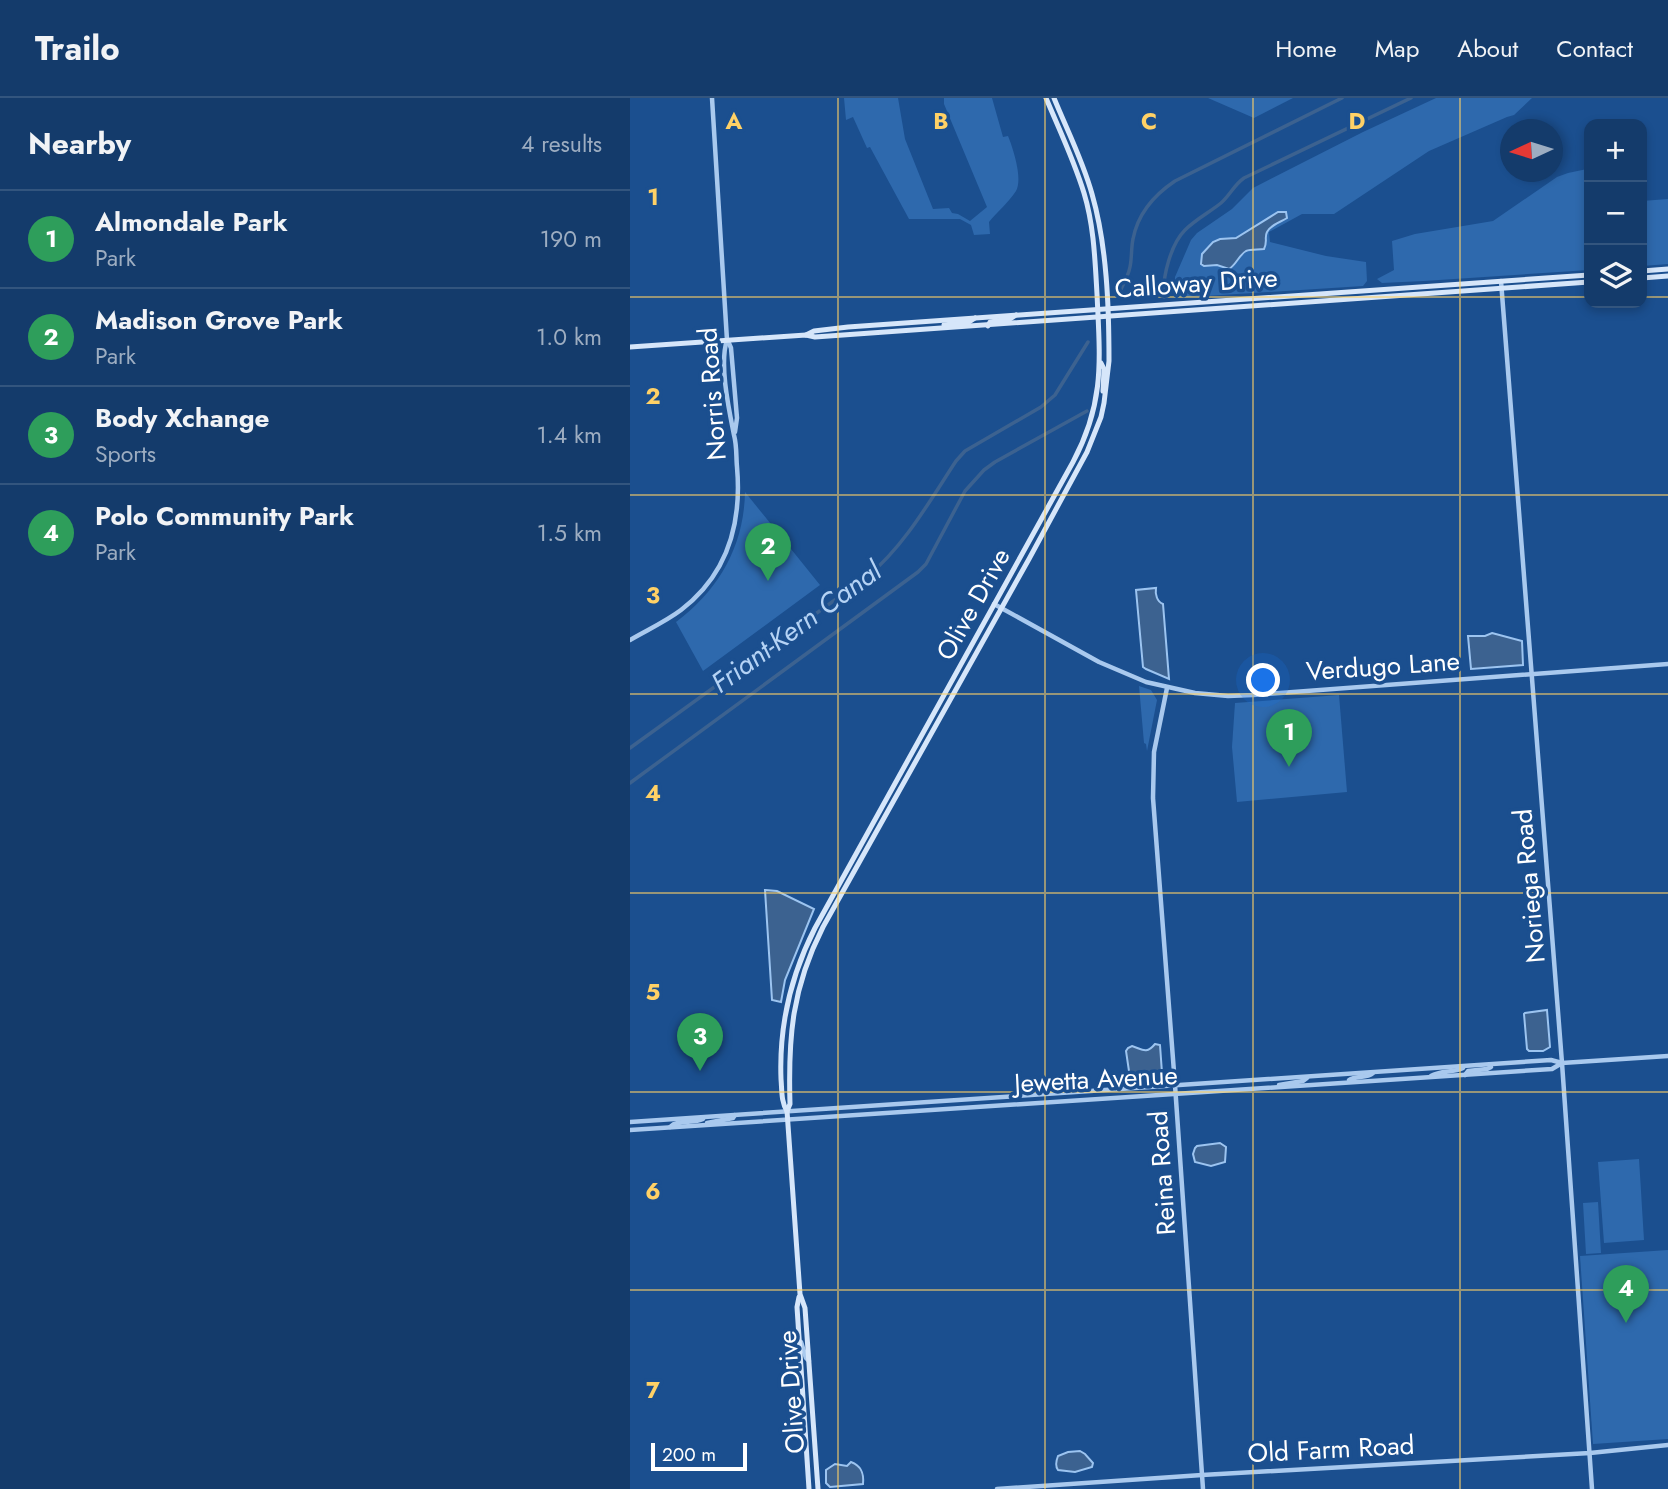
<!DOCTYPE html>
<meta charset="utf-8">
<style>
body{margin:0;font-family:Jost,sans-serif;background:#214673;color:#f1f3f6}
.controls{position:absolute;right:21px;top:21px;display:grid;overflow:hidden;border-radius:14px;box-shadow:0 4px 10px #0003}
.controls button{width:63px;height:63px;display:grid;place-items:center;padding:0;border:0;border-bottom:2px solid #33557e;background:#143b6b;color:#f1f3f6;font:35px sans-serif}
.compass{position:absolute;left:870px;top:21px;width:63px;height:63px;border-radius:50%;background:#143b6b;box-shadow:0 4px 10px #0003;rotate:266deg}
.scale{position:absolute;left:21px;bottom:18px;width:96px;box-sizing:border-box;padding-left:7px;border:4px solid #fff;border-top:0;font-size:19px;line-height:24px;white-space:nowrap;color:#fff;-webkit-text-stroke:5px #1b4f8f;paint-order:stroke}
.you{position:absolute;left:634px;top:583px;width:24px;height:24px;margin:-18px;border:5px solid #fff;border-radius:50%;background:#1a73e8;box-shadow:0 0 0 10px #1a73e833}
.badge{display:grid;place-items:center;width:46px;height:46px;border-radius:50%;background:#ffd166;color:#fff;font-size:23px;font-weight:700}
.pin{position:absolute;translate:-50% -58px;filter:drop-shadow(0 2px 4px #0008)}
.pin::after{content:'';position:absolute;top:37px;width:24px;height:21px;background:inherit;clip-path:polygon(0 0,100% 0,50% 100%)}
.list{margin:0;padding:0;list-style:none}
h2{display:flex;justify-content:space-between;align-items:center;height:91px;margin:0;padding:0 28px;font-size:30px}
h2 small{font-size:23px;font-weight:400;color:#9dadc1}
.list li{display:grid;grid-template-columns:46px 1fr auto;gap:21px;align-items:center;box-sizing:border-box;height:98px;padding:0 28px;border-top:2px solid #33557e}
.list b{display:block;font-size:26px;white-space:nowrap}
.list p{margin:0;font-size:23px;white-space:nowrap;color:#9dadc1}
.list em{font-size:23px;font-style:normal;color:#9dadc1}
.icon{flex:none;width:38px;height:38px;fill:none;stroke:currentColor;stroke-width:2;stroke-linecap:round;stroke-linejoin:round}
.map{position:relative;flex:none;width:1038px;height:1391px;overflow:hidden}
header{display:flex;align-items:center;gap:42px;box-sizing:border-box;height:98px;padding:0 35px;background:#143b6b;border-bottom:2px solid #33557e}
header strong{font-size:33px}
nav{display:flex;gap:38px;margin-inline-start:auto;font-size:24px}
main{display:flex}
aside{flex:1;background:#143b6b}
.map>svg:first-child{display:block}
.green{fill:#2e69ad}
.water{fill:#3c6290;stroke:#9cc4f0;stroke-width:2}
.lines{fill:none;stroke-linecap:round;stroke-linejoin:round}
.canal{stroke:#3c6290;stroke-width:3.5}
.tertiary{stroke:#a9c9ee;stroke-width:4.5}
.secondary{stroke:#d6e6fa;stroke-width:5}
.grid{fill:none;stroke:#ffd166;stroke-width:2;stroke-opacity:0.55}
.labels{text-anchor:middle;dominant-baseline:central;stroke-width:7;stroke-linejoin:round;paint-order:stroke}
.street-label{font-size:26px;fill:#fff;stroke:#1b4f8f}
.water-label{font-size:28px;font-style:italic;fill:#b5d3f5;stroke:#1b4f8f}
.grid-label{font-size:23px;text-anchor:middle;font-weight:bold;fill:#ffd166;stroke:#1b4f8f;stroke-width:7;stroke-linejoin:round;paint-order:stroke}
</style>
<header>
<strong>Trailo</strong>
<nav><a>Home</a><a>Map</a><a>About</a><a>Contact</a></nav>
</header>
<main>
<aside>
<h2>Nearby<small>4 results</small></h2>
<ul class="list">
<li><span class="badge" style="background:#2e9e5b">1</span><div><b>Almondale Park</b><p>Park</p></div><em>190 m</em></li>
<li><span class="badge" style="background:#2e9e5b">2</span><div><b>Madison Grove Park</b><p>Park</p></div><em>1.0 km</em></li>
<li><span class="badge" style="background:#2e9e5b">3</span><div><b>Body Xchange</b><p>Sports</p></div><em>1.4 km</em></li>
<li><span class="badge" style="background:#2e9e5b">4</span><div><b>Polo Community Park</b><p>Park</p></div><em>1.5 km</em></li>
</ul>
</aside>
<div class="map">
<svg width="1038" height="1391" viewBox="0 0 1038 1391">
<rect width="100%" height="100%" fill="#1b4f8f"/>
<g class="green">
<path d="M214 0H268L275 41 303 111 319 110 322 115 328 116 340 123 357 109 314 6V0H362L373 39 378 38C383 50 393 81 386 93 379 104 367 114 359 124L360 136 344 137 341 127 330 121H279L240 49 237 50 223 19 216 22Z"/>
<path d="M578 0H663L624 20Z"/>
<path d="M806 0H902L884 17 877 19 799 53 704 116H672L639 134 640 144 696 158 736 164 737 183 733 188 544 200 545 179 561 142 567 135 602 111 623 90 733 34Z"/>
<path d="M957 71 959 72V172L794 183 752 185 747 181 764 172 762 143 785 136 863 123 927 79 938 75Z"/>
<path d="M1038 101V166L1012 168V103Z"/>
<path d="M115 394 190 487 73 573 46 524C89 492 114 448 115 394Z"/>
<path d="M509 588 521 592 527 602 517 653 516 646 514 645Z"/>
<path d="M709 597 717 694 607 704 602 649 605 605Z"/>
<path d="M1009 1061 1014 1142 974 1145 968 1064Z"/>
<path d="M968 1104 971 1155 956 1156 953 1105Z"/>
<path d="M1038 1152V1341L963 1346 950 1158Z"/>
</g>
<g class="water">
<path d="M648 114H656L657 120C651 124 640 127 637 134 634 140 638 143 634 151 629 152 621 151 616 153 609 157 606 167 599 171L587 167 574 168 571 166 572 156 583 144 590 141 606 140Z"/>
<path d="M526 490C525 496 527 504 533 506L539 581 516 571 513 569 506 492Z"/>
<path d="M862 535 892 543 893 567 841 571 838 538H855Z"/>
<path d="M135 792 147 793 184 811 155 882 151 904 142 902Z"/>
<path d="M917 912 920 949 913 953H899L897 951 894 916 895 915Z"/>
<path d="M525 946 530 947 532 975 528 977 500 980 496 953 498 950 502 948C512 951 516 957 525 946Z"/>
<path d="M590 1045 596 1049 595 1064 581 1068 565 1064 563 1056 565 1050 567 1048Z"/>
<path d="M450 1353 455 1356 463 1365 462 1369 445 1374 428 1372C425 1368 426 1363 428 1358L438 1354Z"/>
<path d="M221 1364C232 1368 234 1376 233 1386L200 1389 196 1385V1372L205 1366 217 1368Z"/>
</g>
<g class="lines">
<g class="canal">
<path d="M489 195C493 187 498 179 500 169 502 160 501 150 503 141 508 115 524 97 545 83L712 0"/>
<path d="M534 199C532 179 541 146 555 132 566 121 580 114 591 105 600 97 604 87 614 80L781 0"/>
<path d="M0 650 238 478C275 447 299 404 326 363L335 353 411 309 425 297 458 244"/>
<path d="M0 685 288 474 296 466 335 393 354 372 365 364 457 313"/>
</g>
<g class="tertiary">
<path d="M871 183 932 965 962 1391"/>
<path d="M98 243 101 250 107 320 105 334"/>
<path d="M364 506 469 564 516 584 565 595 598 598 623 597 1038 566"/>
<path d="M0 542C17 532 35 524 51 512 98 476 112 426 107 369 106 359 107 348 104 337 99 312 89 266 97 242L82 0"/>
<path d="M537 590 524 654 523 700 545 987 573 1391"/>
<path d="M835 977 838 973 857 971 861 969"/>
<path d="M801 978C811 972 823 975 833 970"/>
<path d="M719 982C726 977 736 981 743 975"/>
<path d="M649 987 673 983 677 980"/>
<path d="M0 1024 921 962 932 965 1038 958"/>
<path d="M77 1025 103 1020 105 1017"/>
<path d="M40 1029C48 1021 63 1026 73 1021"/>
<path d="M0 1032 922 971 932 965"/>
<path d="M171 1244 176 1260 179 1263"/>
<path d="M367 1391 572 1377 960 1355 1038 1347"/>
</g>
<g class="secondary">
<path d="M1012 173 1038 171"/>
<path d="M1012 180 1038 178"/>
<path d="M314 227 339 224 345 220"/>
<path d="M358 228 360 224 380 221 386 217"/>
<path d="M176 237 184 233 218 229 959 177"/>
<path d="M0 249 176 237 185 239 959 184"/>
<path d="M471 265 474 271 473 293"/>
<path d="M157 1013C151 1004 152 992 151 981 149 928 161 877 185 830L443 364C475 304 470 262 467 196 465 162 464 128 454 95 444 62 429 31 416 0"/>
<path d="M169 1199 167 1209 179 1391"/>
<path d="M188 1391 175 1210 170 1196 157 1013 160 1006C158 939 162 890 193 829L399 461 457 354 471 319 474 305 479 263C479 209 477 148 462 96 453 63 437 32 424 0"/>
</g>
</g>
<path class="grid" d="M208 0V1391M415 0V1391M623 0V1391M830 0V1391M0 199H959M1012 199H1038M0 397H1038M0 596H1038M0 795H1038M0 994H1038M0 1192H1038"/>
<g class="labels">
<g class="street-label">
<text transform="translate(566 185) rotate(-4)">Calloway Drive</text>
<text transform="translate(82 296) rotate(-94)">Norris Road</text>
<text transform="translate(343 506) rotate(-61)">Olive Drive</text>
<text transform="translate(753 568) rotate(-4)">Verdugo Lane</text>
<text transform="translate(899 788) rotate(-95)">Noriega Road</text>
<text transform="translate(466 981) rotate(-3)">Jewetta Avenue</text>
<text transform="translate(532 1075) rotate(-94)">Reina Road</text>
<text transform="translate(161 1294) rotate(-94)">Olive Drive</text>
<text transform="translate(701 1351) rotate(-3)">Old Farm Road</text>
</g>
<g class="water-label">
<text transform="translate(166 529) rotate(-36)">Friant-Kern Canal</text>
</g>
</g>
<g class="grid-label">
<text x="104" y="31">A</text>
<text x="311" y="31">B</text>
<text x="519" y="31">C</text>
<text x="727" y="31">D</text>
<text x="23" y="107">1</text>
<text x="23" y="306">2</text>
<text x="23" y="505">3</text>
<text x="23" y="703">4</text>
<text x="23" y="902">5</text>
<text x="23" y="1101">6</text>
<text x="23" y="1300">7</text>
</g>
</svg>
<div class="controls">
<button>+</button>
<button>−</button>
<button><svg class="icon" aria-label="layers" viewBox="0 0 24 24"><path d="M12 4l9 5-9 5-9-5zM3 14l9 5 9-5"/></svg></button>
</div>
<svg class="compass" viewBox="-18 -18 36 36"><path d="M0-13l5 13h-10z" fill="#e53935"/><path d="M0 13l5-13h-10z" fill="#9dadc1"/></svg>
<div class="scale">200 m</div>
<div class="you"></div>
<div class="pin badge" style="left:659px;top:669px;background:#2e9e5b">1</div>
<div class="pin badge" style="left:138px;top:483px;background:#2e9e5b">2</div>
<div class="pin badge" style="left:70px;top:973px;background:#2e9e5b">3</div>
<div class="pin badge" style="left:996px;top:1225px;background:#2e9e5b">4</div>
</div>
</main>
